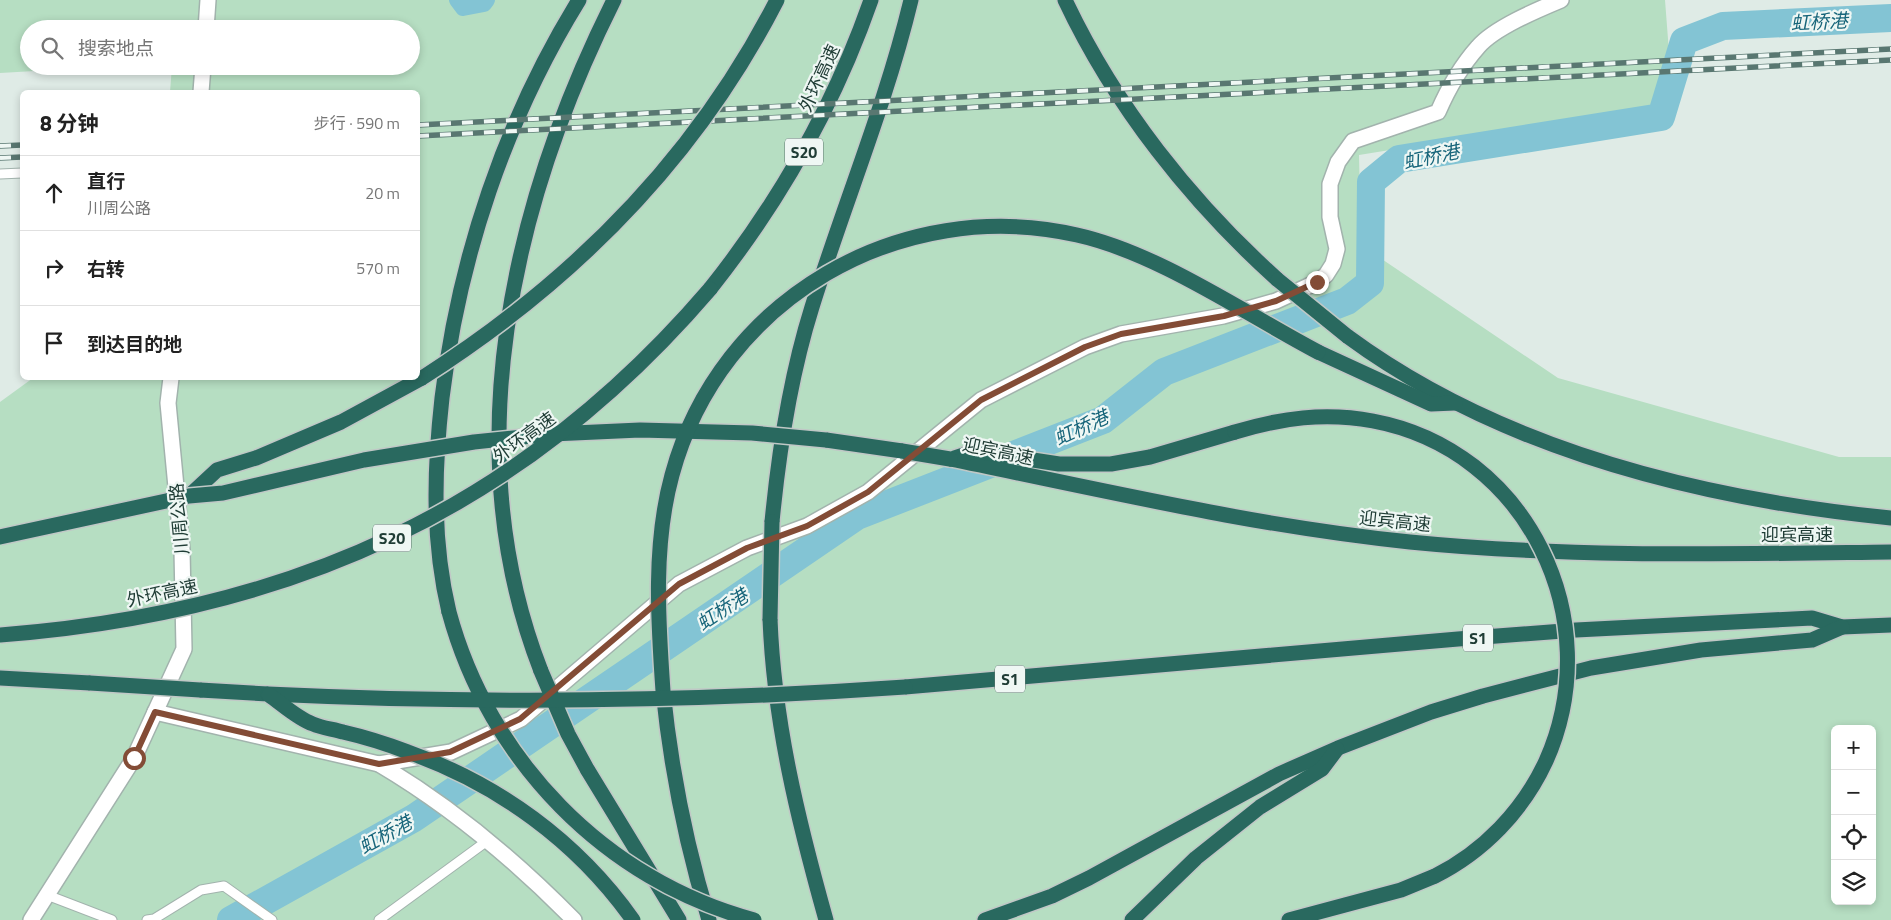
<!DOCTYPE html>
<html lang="zh">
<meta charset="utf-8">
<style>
body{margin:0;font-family:"Titillium Web","Noto Sans SC",sans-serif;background:#f2f2f2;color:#222}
.controls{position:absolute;right:15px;bottom:15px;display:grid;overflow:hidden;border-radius:8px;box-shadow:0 2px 8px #0003}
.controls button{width:45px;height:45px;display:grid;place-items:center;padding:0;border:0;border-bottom:1px solid #e0e0e0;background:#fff;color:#222;font:25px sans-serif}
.stop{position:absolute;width:15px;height:15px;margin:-11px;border:4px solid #834c36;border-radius:50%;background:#fff}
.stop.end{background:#834c36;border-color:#fff;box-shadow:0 1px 5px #0008}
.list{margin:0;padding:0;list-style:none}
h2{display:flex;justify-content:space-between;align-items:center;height:65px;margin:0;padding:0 20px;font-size:21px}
h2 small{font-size:16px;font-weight:400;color:#767676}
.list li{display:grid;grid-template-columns:32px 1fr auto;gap:15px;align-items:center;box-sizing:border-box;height:75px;padding:0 20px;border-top:1px solid #e0e0e0}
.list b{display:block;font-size:19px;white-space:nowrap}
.list p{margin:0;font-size:16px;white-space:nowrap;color:#767676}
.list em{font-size:16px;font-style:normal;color:#767676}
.icon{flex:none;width:28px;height:28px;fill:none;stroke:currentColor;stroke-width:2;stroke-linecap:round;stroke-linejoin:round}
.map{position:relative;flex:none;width:1891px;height:920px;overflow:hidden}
.search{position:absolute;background:#fff;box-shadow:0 2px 8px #0003;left:20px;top:20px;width:400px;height:55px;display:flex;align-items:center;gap:12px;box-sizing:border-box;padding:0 18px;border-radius:28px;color:#767676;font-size:19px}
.panel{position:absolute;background:#fff;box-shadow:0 2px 8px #0003;left:20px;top:90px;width:400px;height:290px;border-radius:8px}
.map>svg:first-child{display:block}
.green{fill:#b6dec2;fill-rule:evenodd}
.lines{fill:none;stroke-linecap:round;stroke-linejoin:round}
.canal{stroke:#83c4d4;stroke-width:16}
.river{stroke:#83c4d4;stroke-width:28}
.service-casing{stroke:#a2b3ad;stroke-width:11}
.minor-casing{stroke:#a2b3ad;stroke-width:18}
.tertiary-casing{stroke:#a2b3ad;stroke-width:18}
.motorway-casing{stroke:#c0c8c6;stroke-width:18}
.service{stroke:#fff;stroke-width:9}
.minor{stroke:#fff;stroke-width:15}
.tertiary{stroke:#fff;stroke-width:15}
.motorway{stroke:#29695f;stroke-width:15}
.rail-casing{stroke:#597771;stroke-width:5.5}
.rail{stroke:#eff7f4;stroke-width:4;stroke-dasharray:11;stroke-linecap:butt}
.motorway-bridge-casing{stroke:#c0c8c6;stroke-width:18;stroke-linecap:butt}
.motorway-bridge{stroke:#29695f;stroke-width:15}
.route{stroke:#834c36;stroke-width:6}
.labels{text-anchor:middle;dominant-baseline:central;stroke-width:4.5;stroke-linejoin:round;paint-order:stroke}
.shield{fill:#eff7f4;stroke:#5d746e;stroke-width:1}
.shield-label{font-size:16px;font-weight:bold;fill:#1f3c35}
.street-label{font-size:18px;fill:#1f3c35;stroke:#eff7f4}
.water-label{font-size:19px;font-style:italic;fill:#17657a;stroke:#eff7f4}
</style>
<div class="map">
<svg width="1891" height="920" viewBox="0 0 1891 920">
<rect width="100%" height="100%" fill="#dfebe6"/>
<path class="green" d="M0 0H1665L1673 104 1359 155 1361 245 1558 378 1839 457H1891V920H0V402L33 378H418V92H170L172 66H411V29H29V66H121L0 73ZM1835 729H1872V901H1835Z"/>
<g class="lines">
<path class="canal" d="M457 0 463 8 484 4 487 0"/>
<path class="river" d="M231 920 414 818 857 516 1103 420 1164 372 1347 301 1370 283 1371 182 1399 159 1661 117 1684 41 1723 26 1891 18"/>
<g class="service-casing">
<g id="service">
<path d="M0 174 22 173"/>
<path d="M47 895 112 920"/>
<path d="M147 920 154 919 201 890 224 886 272 920"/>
<path d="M379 920 487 841"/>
</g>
</g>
<g class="minor-casing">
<g id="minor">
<path d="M155 712 379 764 451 752 521 719 679 584 747 548 807 526 868 492 981 400 1085 347 1121 334 1223 316 1276 301 1317 282 1326 275 1333 264 1337 249 1330 217V184L1338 162 1353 141 1438 112C1448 89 1461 66 1478 47 1494 28 1537 10 1561 0"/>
<path d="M379 764C450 806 517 862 574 920"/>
</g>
</g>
<g class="tertiary-casing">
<g id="tertiary">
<path d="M206 29 208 0"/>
<path d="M201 92 203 66"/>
<path d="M31 920 134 758 184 649 182 550 168 403 171 378"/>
</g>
</g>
<g class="motorway-casing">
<g id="motorway">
<path d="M1065 0C1115 106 1191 202 1278 280"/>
<path d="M710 289C780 201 834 106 871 0"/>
<path d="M1347 336C1503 451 1701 499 1891 518"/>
<path d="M1318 352 1431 404 1455 403"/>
<path d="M826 440 902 451"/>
<path d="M950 459C1103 490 1254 526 1410 542 1570 558 1731 554 1891 552"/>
<path d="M951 459 975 451 1059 464H1111L1150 457 1235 432"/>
<path d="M189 496 217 470 256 458 341 422 422 378"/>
<path d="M772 522C779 449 790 377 812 307 844 204 886 104 911 0"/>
<path d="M449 612C432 541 434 470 442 398 459 257 505 120 579 0"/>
<path d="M770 619C774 723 798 820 826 920"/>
<path d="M541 671C455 450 512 204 614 0"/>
<path d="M0 678 90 683"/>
<path d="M905 687 1458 639 1576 630 1812 618 1842 627 1891 625"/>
<path d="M200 690 268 694"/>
<path d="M663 691C671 769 686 845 709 920"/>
<path d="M587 769 679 920"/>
<path d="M985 920 1052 896 1089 878 1279 774 1338 748 1431 712 1483 696 1591 668 1701 650 1812 640 1842 627"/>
<path d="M1132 920 1196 858 1260 807 1322 769 1337 749"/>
<path d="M1289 920 1401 890 1435 876"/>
</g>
</g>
<use href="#service" class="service"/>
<use href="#minor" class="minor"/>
<use href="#tertiary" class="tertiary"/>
<use href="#motorway" class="motorway"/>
<g class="rail-casing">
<g id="rail">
<path d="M418 125 1891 49"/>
<path d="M418 136 1891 60"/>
<path d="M0 146 22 145"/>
<path d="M0 158 22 157"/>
</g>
</g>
<use href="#rail" class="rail"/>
<g class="motorway-bridge-casing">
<g id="motorway-bridge">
<path d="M1278 280 1347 336"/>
<path d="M422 378C573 282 695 160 777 0"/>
<path d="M1235 432C1281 418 1325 412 1373 421 1528 450 1609 620 1546 761 1523 811 1483 852 1435 876"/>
<path d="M902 451 950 459"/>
<path d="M0 537 189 496 223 493 364 460 474 442 552 434 640 430 752 433 826 440"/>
<path d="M449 612C489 760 605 880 754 920"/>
<path d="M770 619 772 522"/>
<path d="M0 635C289 613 520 511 710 289"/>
<path d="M541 671 568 734 587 769"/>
<path d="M90 683 200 690"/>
<path d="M663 691C658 620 653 544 672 475 720 298 901 195 1077 235 1158 253 1244 313 1318 352"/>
<path d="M268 694C480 704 693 702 905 687"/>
<path d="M269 695C282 704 298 719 313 724 322 728 333 729 343 732 365 737 387 744 408 752 498 784 577 841 633 920"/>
</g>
</g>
<use href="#motorway-bridge" class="motorway-bridge"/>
</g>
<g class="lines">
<path class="route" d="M134 758 155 712 379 764 450 752 520 719 679 584 747 548 807 526 868 492 981 400 1085 347 1121 334 1224 316 1276 301 1317 282"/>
</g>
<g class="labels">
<g class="shield">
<rect x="785" y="138.5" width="38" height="27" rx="4"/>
<rect x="373" y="524.5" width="38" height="27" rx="4"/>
<rect x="1463" y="624.5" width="30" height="27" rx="4"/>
<rect x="995" y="665.5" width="30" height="27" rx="4"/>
</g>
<g class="shield-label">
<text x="804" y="152">S20</text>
<text x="392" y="538">S20</text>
<text x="1478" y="638">S1</text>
<text x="1010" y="679">S1</text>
</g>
<g class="street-label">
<text transform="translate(819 78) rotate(-65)">外环高速</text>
<text transform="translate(524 437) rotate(-36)">外环高速</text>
<text transform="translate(998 451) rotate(12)">迎宾高速</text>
<text transform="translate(179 519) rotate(-95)">川周公路</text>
<text transform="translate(1395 521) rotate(6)">迎宾高速</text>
<text x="1797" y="534">迎宾高速</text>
<text transform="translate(162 593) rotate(-12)">外环高速</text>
</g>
<g class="water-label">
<text transform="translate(1819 21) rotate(-3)">虹桥港</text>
<text transform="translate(1431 156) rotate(-12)">虹桥港</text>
<text transform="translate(1081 427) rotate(-25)">虹桥港</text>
<text transform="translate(722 609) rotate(-34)">虹桥港</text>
<text transform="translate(385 834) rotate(-29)">虹桥港</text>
</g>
</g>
</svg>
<div class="controls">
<button>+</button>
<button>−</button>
<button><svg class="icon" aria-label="locate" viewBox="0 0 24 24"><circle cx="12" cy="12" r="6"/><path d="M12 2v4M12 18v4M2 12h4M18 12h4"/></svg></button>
<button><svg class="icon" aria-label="layers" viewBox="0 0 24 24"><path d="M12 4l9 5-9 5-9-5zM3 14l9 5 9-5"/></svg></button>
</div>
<div class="stop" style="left:134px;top:758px"></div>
<div class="stop end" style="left:1317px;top:282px"></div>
<div class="search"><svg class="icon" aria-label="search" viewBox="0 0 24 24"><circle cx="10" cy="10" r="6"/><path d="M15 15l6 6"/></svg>搜索地点</div>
<section class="panel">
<h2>8 分钟<small>步行 · 590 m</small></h2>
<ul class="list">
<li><svg class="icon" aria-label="ahead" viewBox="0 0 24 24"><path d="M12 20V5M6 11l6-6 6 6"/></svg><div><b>直行</b><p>川周公路</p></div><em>20 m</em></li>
<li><svg class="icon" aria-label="right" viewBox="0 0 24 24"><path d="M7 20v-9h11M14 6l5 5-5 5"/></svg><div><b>右转</b></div><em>570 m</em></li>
<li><svg class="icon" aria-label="arrive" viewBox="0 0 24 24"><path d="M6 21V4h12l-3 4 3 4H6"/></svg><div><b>到达目的地</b></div></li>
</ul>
</section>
</div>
